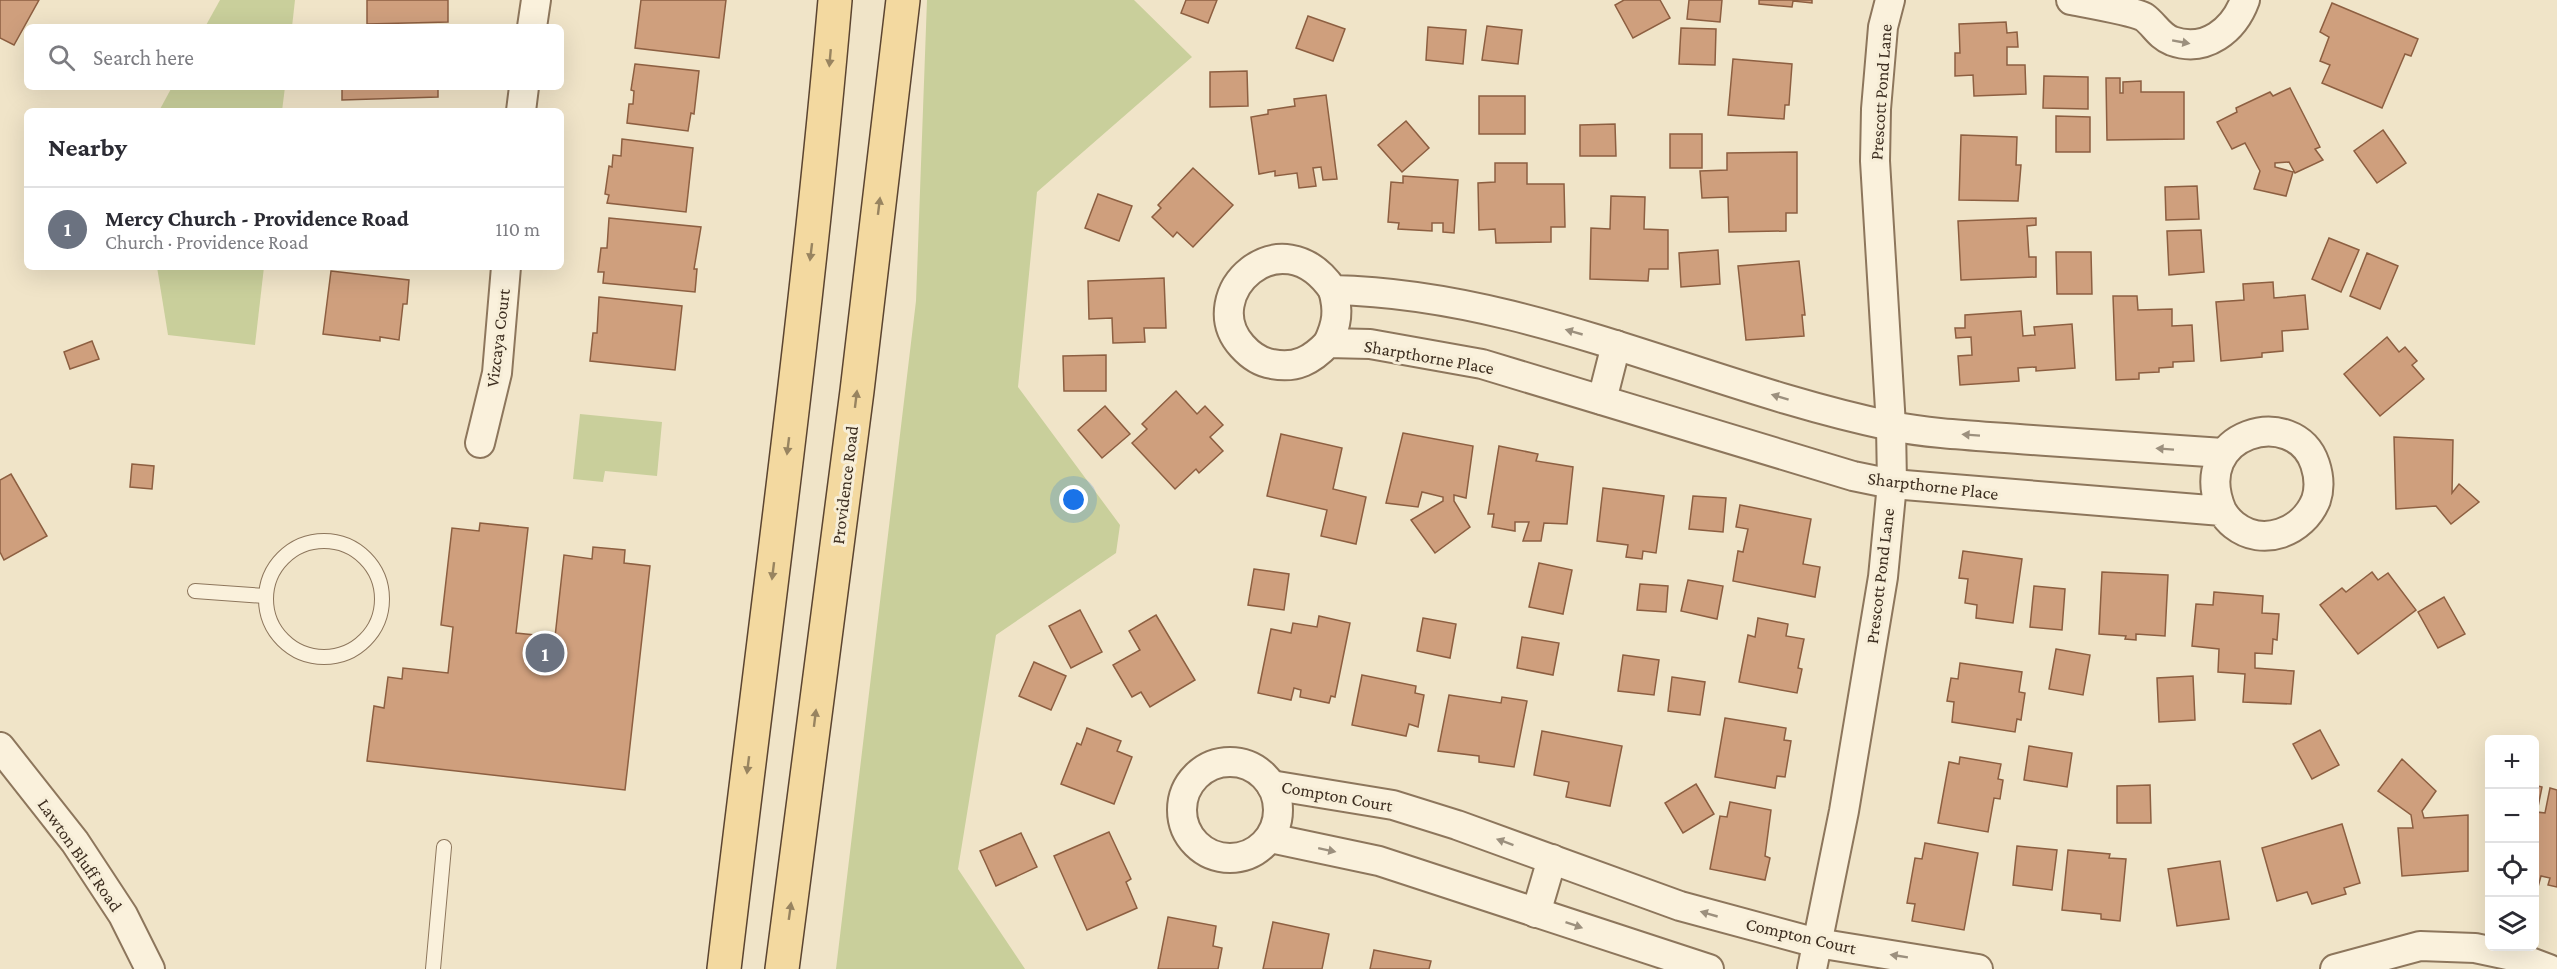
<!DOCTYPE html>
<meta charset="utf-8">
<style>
body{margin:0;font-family:"Crimson Pro",serif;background:#f2f2f3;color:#2b2b33}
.controls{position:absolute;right:18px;bottom:18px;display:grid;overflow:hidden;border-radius:9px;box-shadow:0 6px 24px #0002}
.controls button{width:54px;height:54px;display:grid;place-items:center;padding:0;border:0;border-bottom:2px solid #e1e1e2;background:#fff;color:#2b2b33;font:30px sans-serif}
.you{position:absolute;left:1074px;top:500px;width:21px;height:21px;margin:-15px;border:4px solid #fff;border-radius:50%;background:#1a73e8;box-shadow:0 0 0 9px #1a73e833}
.badge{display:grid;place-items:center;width:39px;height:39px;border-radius:50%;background:#b45309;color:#fff;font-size:20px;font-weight:700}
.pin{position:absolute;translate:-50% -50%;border:3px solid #fff;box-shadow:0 2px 6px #0006}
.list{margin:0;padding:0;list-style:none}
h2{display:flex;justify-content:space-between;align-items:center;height:78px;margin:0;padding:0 24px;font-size:26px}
h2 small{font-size:20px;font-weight:400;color:#7c7c81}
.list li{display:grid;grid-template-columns:39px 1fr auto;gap:18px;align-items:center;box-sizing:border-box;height:84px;padding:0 24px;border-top:2px solid #e1e1e2}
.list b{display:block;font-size:22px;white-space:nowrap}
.list p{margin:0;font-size:20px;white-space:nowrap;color:#7c7c81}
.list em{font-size:20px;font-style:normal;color:#7c7c81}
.icon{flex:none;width:33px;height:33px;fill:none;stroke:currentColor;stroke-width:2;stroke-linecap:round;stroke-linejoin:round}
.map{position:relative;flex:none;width:2557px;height:969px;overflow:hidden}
.search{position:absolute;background:#fff;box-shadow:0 6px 24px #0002;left:24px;top:24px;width:540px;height:66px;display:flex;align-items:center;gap:15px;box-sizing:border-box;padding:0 21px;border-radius:9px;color:#7c7c81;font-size:22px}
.panel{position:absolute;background:#fff;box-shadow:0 6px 24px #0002;left:24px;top:108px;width:540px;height:162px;border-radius:9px}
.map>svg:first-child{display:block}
.green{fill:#c9cf9b}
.building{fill:#cf9f7d;stroke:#8d5f41;stroke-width:1.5}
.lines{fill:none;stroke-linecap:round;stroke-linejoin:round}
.lane-casing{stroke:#8d765c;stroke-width:16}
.street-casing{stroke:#8d765c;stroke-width:32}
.primary-casing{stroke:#5b4430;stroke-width:36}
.lane{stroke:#faf1dc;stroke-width:14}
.street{stroke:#faf1dc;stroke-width:28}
.primary{stroke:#f3d9a0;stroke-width:33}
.oneway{fill:#9c907e}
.oneway2{fill:#988460}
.labels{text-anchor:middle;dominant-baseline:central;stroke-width:6;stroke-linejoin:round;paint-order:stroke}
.street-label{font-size:18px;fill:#3d2e20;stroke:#f7eed8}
</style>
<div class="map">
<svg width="2557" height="969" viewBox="0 0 2557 969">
<rect width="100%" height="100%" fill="#f0e4c8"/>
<g class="green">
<path d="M220 0H295L292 27H205Z"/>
<path d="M927 0H1134L1192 57 1037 192 1018 387 1120 525 1116 553 996 635 958 869 1025 969H836L916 301Z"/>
<path d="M172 87H285L282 111H159Z"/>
<path d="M157 267H264L255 345 168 335Z"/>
<path d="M580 414 662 422 657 476 605 471 603 482 573 479Z"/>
</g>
<g class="building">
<path d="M0 0H39L14 45 0 38Z"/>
<path d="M367 0H448V22L367 24Z"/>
<path d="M641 0H726L719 58 635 48Z"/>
<path d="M1186 0H1217L1208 23 1181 13Z"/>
<path d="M1624 0H1660L1670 18 1633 38 1615 5Z"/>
<path d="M1689 0H1722L1720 22 1687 19Z"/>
<path d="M1759 0H1812V3L1793 1 1792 7 1759 4Z"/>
<path d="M2332 3 2418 39 2411 56 2405 54 2382 108 2322 83 2330 65 2320 61 2329 37 2320 32Z"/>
<path d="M1308 16 1345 29 1333 61 1296 48Z"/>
<path d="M2006 22 2007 33 2017 32 2018 47H2007V65H2025L2026 94 1974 96 1973 75 1955 76V53H1960L1959 24Z"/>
<path d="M1487 26 1522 30 1518 64 1482 60Z"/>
<path d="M1428 27 1466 30 1463 64 1426 60Z"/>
<path d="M1681 28 1716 29 1715 65 1679 64Z"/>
<path d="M1733 59 1792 64 1789 105H1785L1784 119 1728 115Z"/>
<path d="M635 64 699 71 694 114 691 113 688 131 627 123 629 104H633L634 91 631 90Z"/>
<path d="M1247 71 1248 106 1210 107V72Z"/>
<path d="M2044 76 2088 77V109L2043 108Z"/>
<path d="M2106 78H2120V93H2123V82L2141 81V92H2184V139L2107 140Z"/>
<path d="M342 87H438V97L342 100Z"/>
<path d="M2290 88 2320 147 2315 149 2323 160 2295 173 2289 162 2275 163V167L2293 172 2286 196 2254 189 2260 171 2245 143 2232 149 2217 122 2237 112 2236 108 2270 92 2273 96Z"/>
<path d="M1326 95 1337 179 1323 180 1321 167 1313 168 1316 186 1299 188 1297 173 1275 176V171L1259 174 1251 117 1268 114V110L1295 106 1294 99Z"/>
<rect x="1479" y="96" width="46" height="38"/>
<path d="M2056 116 2090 117V152H2056Z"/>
<path d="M1406 121 1429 148 1402 172 1378 145Z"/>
<path d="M1615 124 1616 156H1580V125Z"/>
<path d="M2383 130 2406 163 2377 183 2354 151Z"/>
<rect x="1670" y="134" width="32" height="34"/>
<path d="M1961 135 2017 137 2016 165H2021L2018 201 1959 200Z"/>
<path d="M622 139 693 148 686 212 607 203 609 195 605 194 609 166 612 167 613 155 621 156Z"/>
<path d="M1797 152V213H1786V231L1729 232 1728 197 1702 198 1700 171 1727 170V153Z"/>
<path d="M1495 163H1527V184H1564L1565 227H1551V242L1496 243 1495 229 1479 230 1478 183 1495 182Z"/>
<path d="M1193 168 1233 205 1193 247 1177 232 1173 237 1152 217 1161 208 1158 205Z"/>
<path d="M1403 176 1458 180 1454 233 1443 232V223H1432V231L1398 229 1399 223 1388 222 1391 182 1403 183Z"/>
<path d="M2197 186 2199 219 2166 220 2165 187Z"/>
<path d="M1098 194 1132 206 1119 241 1085 228Z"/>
<path d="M1611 196 1645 197 1644 229 1668 230V269H1649L1648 281 1590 279 1591 228 1610 229Z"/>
<path d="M609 218 701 227 694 269H697L695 292 603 283 604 272H598L601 248H607Z"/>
<path d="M2036 218V225L2027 226 2029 257H2036V277L1961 280 1958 221Z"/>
<path d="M2201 230 2204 272 2169 275 2167 231Z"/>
<path d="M2329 238 2359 250 2341 292 2312 279Z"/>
<path d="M1718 250 1720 284 1681 287 1679 253Z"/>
<path d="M2056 252H2091L2092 294H2057Z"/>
<path d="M2367 253 2398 266 2380 309 2350 296Z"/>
<path d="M1799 261 1805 315H1802L1804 336 1746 340 1738 266Z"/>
<path d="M331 271 409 280 407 304H403L399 340 380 337V341L323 334Z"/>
<path d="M1164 278 1166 328H1144L1145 342 1113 343 1112 318 1089 319 1088 281Z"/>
<path d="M2273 282 2274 298 2305 295 2308 329 2282 331 2283 351 2262 353V357L2221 361 2216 302 2244 300 2243 284Z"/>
<path d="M2113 296H2137L2138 310 2172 309V326L2192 325 2194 361 2173 362V367L2159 368V372L2139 373V379L2116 380Z"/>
<path d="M599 297 682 306 675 370 590 361 593 333H597Z"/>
<path d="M2021 311 2023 336 2035 335 2034 327 2072 324 2075 368 2036 371V367L2018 368 2019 381 1960 385 1958 356 1972 355 1971 337 1956 338 1955 328H1965V315Z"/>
<path d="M2387 337 2399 352 2405 347 2417 361 2412 365 2424 379 2380 416 2344 374Z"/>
<path d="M92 341 99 359 70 369 64 352Z"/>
<path d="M1106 355V391H1064L1063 356Z"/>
<path d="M1176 391 1197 414 1205 406 1223 425 1210 437 1223 451 1199 473 1196 469 1175 489 1132 443 1147 429 1142 424Z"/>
<path d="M1105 406 1130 434 1102 458 1078 430Z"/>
<path d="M1403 433 1473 446 1466 498 1454 495V501L1470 527 1435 553 1411 520 1443 501V497L1422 492 1418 507 1386 503Z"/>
<path d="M1281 434 1342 448 1333 489 1366 497 1356 544 1321 536 1327 510 1267 496Z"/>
<path d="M2394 437 2453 440 2452 493 2459 484 2479 502 2451 524 2436 506 2396 509Z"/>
<path d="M1499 446 1538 454 1536 461 1573 467 1567 524 1544 523 1541 541H1523L1529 522H1515V531L1492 527 1494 514H1488Z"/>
<path d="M132 464 154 466 152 489 130 487Z"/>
<path d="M11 474 47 536 4 560 0 552V480Z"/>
<path d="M1603 488 1664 496 1656 553 1643 551 1642 559 1626 557 1628 545 1597 541Z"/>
<path d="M1693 496 1726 498 1723 532 1689 529Z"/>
<path d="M1740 505 1811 519 1803 564 1820 567 1815 597 1733 581 1738 551 1743 552 1748 529 1736 527Z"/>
<path d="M480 523 528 528 516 633 555 637 564 555 592 559 593 547 625 550 624 563 650 566 625 790 367 761 374 706 384 708 388 677 402 679 403 668 448 673 453 627 441 625 452 528 479 531Z"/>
<path d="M1963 551 2022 559 2013 623 1976 618 1977 605 1965 603 1968 579 1959 578Z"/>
<path d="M1539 563 1572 570 1563 614 1529 607Z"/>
<path d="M1254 569 1289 574 1284 610 1248 605Z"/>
<path d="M2102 572 2168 575 2165 636 2136 634V640L2125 639 2126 636 2099 634Z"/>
<path d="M2372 572 2378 580 2388 573 2416 610 2358 654 2320 605 2342 588 2346 592Z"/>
<path d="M1688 580 1723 586 1717 619 1681 611Z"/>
<path d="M1640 584 1668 586 1666 612 1637 610Z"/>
<path d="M2034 586 2065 589 2062 630 2030 627Z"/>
<path d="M2214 592 2263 596 2262 613 2279 614 2277 640 2273 639 2272 654 2255 653V668L2294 671 2291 704 2243 702 2245 674 2218 672 2219 649 2192 646 2196 604 2213 605Z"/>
<path d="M2444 597 2465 634 2438 648 2418 612Z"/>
<path d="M1080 610 1102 652 1071 668 1049 626Z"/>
<path d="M1156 615 1195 680 1150 707 1141 692 1132 697 1113 665 1140 650 1129 631Z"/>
<path d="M1319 616 1350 623 1335 697 1331 696 1329 703 1300 697 1301 690 1294 688 1291 700 1258 693 1271 629 1291 633 1293 623 1317 627Z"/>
<path d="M1423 618 1456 624 1450 658 1417 651Z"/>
<path d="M1758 618 1788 624 1786 636 1804 639 1798 668 1802 669 1797 693 1739 682 1748 635 1755 637Z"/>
<path d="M1522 637 1559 643 1553 675 1517 668Z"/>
<path d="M2056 649 2090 655 2083 695 2049 689Z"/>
<path d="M1623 655 1659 660 1654 695 1618 691Z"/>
<path d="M1034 662 1066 676 1051 710 1019 696Z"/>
<path d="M1960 663 2022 672 2019 692 2025 693 2021 720 2017 719 2015 732 1952 722 1954 702 1947 701 1951 678 1958 679Z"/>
<path d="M1362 675 1416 686 1415 693 1424 695 1418 727 1409 724 1406 736 1352 725Z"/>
<path d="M2193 676 2195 720 2159 722 2157 678Z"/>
<path d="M1672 677 1705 682 1700 715 1668 711Z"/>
<path d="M1449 695 1501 703 1502 697 1527 701 1514 767 1479 762V756L1438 751Z"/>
<path d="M1725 718 1786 728 1784 740 1791 741 1785 777 1777 776 1775 788 1715 777Z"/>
<path d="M1087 728 1121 741 1117 751 1132 757 1114 804 1061 784 1077 743 1081 745Z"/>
<path d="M2320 730 2339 765 2312 779 2293 744Z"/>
<path d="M1542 731 1622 746 1610 806 1566 797 1569 782 1534 775Z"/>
<path d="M2029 746 2072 753 2067 787 2024 780Z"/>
<path d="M1960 757 2001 764 1998 779 2003 780 2000 799 1994 798 1988 832 1938 823 1949 762 1959 764Z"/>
<path d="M2402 759 2436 791 2422 811 2424 818 2468 815V871L2402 876 2398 828H2413L2411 815 2378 791Z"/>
<path d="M1696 784 1714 814 1683 833 1665 803Z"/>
<path d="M2150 785 2151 823H2117V786Z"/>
<path d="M2534 785 2542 787 2537 812 2545 813 2550 788 2557 790V887L2548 885 2550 878 2541 876 2538 887 2534 886Z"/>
<path d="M1730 802 1771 810 1765 856 1770 858 1765 880 1710 869 1720 816 1727 817Z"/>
<path d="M2342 824 2360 883 2344 888 2346 894 2312 904 2307 892 2277 901 2262 848Z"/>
<path d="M1109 832 1131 879 1126 882 1137 908 1087 930 1054 856Z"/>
<path d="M1021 833 1037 867 996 886 980 851Z"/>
<path d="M1925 843 1978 853 1964 930 1912 921 1915 904 1907 903 1915 858 1922 859Z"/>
<path d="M2017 846 2057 850 2052 890 2013 885Z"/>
<path d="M2068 850 2110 854 2109 858 2126 859 2120 921 2101 919V914L2062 910Z"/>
<path d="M2220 861 2229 919 2177 926 2168 869Z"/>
<path d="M1168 917 1216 926 1213 946 1222 948 1218 969H1158Z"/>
<path d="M1273 922 1329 934 1322 969H1263Z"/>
<path d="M1374 950 1431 961 1429 969H1370Z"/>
</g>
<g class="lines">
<g class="lane-casing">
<g id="lane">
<circle cx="324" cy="599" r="58"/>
<path d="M195 591 265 596"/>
<path d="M433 969 444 847"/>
</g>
</g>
<g class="street-casing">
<g id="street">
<path d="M2071 0C2086 3 2133 11 2144 17 2154 24 2159 36 2172 41 2206 53 2234 30 2245 0"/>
<path d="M532 27 536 0"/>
<path d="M521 111 524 87"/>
<path d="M1328 343C1337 324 1339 311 1333 290"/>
<path d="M1602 400 1616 345"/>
<path d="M480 443 497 373 506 267"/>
<path d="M2222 511C2188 432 2295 404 2315 464 2319 476 2320 488 2316 500 2303 532 2263 548 2234 525 2229 521 2225 516 2222 511L1892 484 1853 476 1482 364 1370 344 1328 343C1312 360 1296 369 1272 364 1259 362 1250 355 1242 346 1196 295 1281 214 1333 290 1528 294 1704 387 1891 426 1937 435 1985 436 2032 440 2096 444 2160 449 2223 453"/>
<path d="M0 747 75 842 123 915 150 969"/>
<circle cx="1230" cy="810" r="48"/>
<path d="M1271 785 1393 805 1457 825 1680 906 1817 943 1978 969"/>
<path d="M1270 838 1379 861 1709 969"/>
<path d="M1536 913 1552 859"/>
<path d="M1812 969 1844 811 1883 577 1892 484 1891 426 1875 161 1876 109 1883 27 1890 0"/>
<path d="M2335 969 2420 946 2475 948 2517 957 2549 969"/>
</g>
</g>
<g class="primary-casing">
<g id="primary">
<path d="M724 969C762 646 807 324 835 0"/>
<path d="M782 969 857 391 903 0"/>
</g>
</g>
<use href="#lane" class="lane"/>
<use href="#street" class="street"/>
<use href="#primary" class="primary"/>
</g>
<defs><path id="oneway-solid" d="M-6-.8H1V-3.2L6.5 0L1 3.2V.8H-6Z" transform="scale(1.5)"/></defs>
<g class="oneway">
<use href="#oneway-solid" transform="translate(2181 42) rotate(10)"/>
<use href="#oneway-solid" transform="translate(1574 332) rotate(-164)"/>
<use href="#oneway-solid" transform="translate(1780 397) rotate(-163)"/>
<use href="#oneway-solid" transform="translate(1971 435) rotate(-176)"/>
<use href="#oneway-solid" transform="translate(2165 449) rotate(-176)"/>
<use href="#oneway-solid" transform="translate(1505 842) rotate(-160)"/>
<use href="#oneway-solid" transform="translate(1327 850) rotate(12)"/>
<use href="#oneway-solid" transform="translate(1709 914) rotate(-164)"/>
<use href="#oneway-solid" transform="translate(1574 925) rotate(19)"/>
<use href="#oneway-solid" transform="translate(1899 956) rotate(-171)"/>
</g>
<g class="oneway2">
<use href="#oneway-solid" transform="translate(830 58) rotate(95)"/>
<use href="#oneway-solid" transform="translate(879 206) rotate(-83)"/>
<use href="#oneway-solid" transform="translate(811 252) rotate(97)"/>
<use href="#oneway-solid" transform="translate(856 399) rotate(-83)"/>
<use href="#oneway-solid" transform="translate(788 446) rotate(97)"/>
<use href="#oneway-solid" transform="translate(773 571) rotate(97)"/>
<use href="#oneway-solid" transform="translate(815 718) rotate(-83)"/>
<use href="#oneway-solid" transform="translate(748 765) rotate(97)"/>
<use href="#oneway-solid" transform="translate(790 911) rotate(-82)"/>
</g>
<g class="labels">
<g class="street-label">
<text transform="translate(1881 92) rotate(-86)">Prescott Pond Lane</text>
<text transform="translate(498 338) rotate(-83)">Vizcaya Court</text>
<text transform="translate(1429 357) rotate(10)">Sharpthorne Place</text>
<text transform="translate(845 485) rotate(-83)">Providence Road</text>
<text transform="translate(1933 486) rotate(7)">Sharpthorne Place</text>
<text transform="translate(1880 576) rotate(-83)">Prescott Pond Lane</text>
<text transform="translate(1337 796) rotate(10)">Compton Court</text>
<text transform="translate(80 855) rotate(55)">Lawton Bluff Road</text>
<text transform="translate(1801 936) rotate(13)">Compton Court</text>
</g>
</g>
</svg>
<div class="controls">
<button>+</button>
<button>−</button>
<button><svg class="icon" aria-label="locate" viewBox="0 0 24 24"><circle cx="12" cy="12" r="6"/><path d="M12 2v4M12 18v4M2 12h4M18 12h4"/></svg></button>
<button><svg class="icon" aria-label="layers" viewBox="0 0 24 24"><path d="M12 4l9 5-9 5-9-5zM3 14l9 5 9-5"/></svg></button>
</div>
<div class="you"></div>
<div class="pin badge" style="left:545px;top:653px;background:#6b7280">1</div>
<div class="search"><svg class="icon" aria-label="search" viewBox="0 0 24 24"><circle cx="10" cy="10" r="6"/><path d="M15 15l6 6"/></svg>Search here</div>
<section class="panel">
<h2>Nearby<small></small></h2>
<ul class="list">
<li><span class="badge" style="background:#6b7280">1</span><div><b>Mercy Church - Providence Road</b><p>Church · Providence Road</p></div><em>110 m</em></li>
</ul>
</section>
</div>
